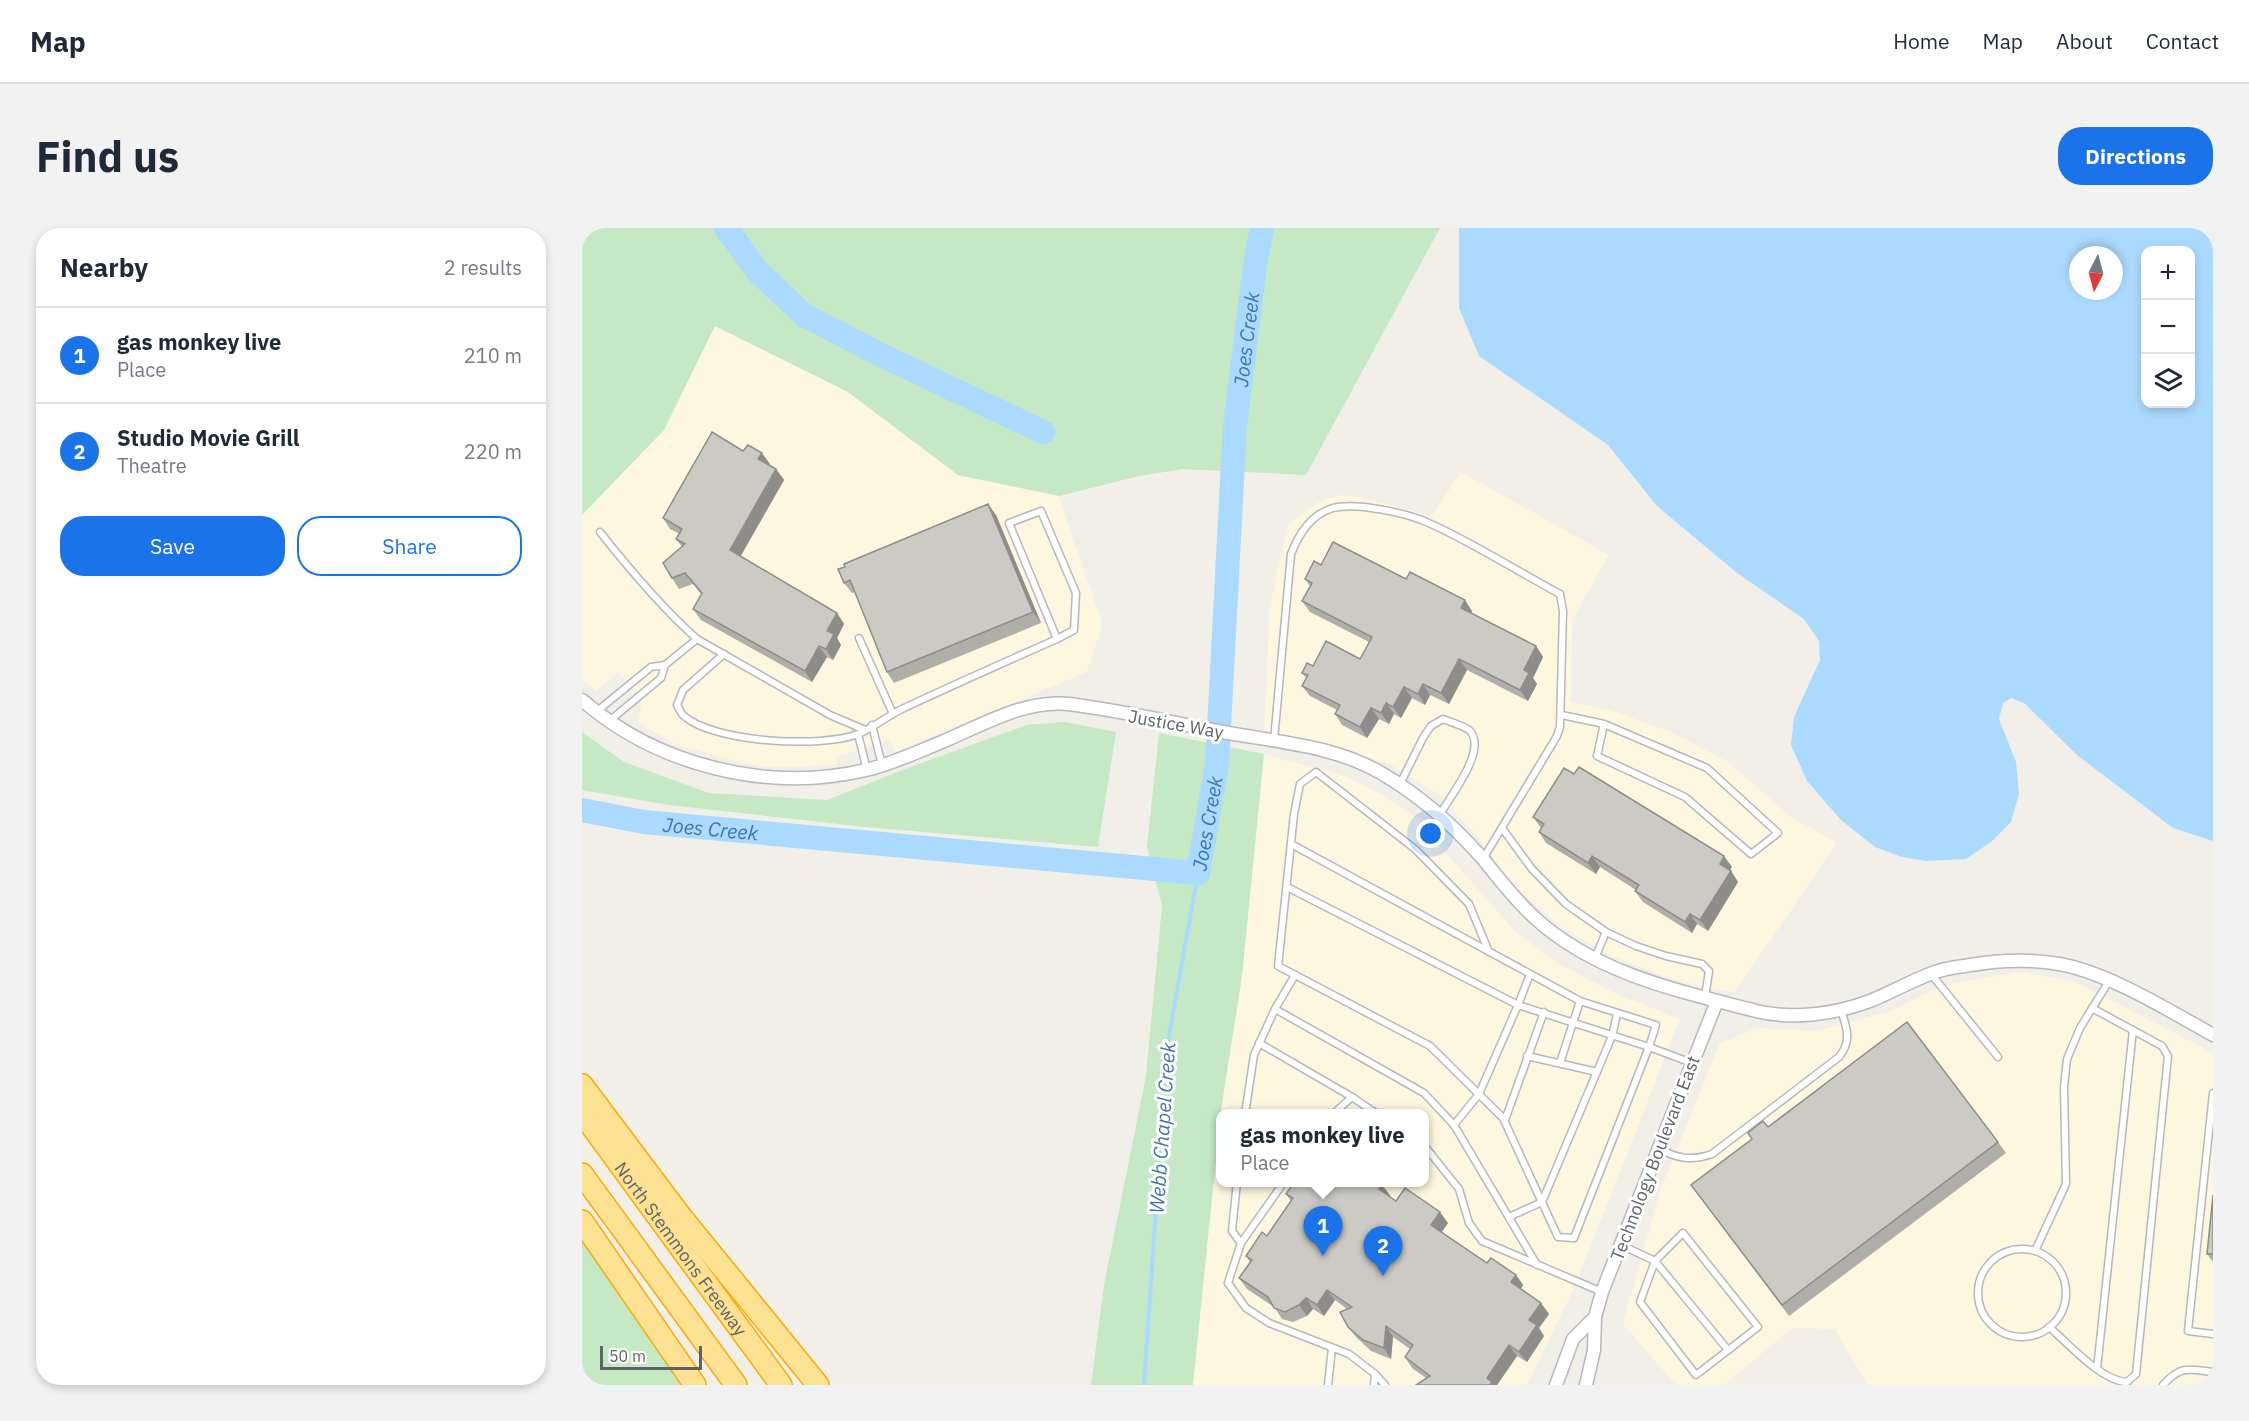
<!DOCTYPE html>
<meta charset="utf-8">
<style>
body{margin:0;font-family:"IBM Plex Sans",sans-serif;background:#f2f2f3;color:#1f2937}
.controls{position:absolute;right:18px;top:18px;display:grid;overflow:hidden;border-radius:12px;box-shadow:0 3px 9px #0003}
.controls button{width:54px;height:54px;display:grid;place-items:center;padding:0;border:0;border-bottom:2px solid #e0e1e3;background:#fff;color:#1f2937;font:30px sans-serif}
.compass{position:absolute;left:1487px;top:18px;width:54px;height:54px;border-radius:50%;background:#fff;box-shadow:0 3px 9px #0003;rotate:186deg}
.scale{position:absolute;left:18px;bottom:15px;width:102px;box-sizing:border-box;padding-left:6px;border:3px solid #5f6368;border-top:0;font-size:16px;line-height:21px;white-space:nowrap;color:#5f6368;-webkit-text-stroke:4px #fff;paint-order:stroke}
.you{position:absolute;left:849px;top:606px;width:21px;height:21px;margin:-15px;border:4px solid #fff;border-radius:50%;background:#1a73e8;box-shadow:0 0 0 9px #1a73e833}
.badge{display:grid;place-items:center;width:39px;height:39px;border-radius:50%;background:#1a73e8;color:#fff;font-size:20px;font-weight:700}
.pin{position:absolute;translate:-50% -50px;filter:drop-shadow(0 2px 3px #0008)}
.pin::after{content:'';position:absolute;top:32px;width:21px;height:18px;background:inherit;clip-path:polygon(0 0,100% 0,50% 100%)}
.popup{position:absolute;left:634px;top:881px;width:213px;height:78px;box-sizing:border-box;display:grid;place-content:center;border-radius:12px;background:#fff;filter:drop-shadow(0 2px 4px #0005);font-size:20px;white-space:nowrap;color:#747a83}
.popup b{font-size:22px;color:#1f2937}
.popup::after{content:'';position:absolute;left:50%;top:100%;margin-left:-12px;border:12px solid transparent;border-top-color:#fff}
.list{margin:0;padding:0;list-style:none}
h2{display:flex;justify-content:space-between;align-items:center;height:78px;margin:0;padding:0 24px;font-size:26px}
h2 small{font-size:20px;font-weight:400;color:#747a83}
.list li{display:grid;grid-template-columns:39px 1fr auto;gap:18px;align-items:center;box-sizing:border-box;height:96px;padding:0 24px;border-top:2px solid #e0e1e3}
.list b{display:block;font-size:22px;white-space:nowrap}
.list p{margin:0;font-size:20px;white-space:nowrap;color:#747a83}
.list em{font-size:20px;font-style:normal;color:#747a83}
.actions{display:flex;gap:12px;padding:18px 24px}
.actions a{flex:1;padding:14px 0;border:2px solid #1a73e8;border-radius:24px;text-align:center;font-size:21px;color:#1a73e8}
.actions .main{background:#1a73e8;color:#fff}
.icon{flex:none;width:33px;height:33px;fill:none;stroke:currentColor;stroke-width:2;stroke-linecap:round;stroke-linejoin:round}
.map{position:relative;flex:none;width:1631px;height:1157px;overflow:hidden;border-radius:24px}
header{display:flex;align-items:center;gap:36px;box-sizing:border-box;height:84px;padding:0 30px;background:#fff;border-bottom:2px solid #e0e1e3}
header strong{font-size:28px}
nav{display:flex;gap:33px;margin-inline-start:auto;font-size:21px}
.intro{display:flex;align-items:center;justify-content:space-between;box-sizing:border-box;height:144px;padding:0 36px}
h1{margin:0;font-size:42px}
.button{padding:15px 27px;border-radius:24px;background:#1a73e8;color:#fff;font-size:21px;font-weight:700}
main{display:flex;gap:36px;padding:0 36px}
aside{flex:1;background:#fff;border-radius:24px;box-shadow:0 3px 9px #0003}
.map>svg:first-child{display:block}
.commercial{fill:#fef7e0;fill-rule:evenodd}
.green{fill:#c5e8c5}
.water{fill:#aadaff;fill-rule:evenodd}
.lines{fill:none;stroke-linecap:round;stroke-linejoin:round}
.stream{stroke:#aadaff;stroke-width:4}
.river{stroke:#aadaff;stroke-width:24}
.lane-casing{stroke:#b5b8bc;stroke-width:9}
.street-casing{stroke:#b5b8bc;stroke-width:15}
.highway-casing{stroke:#f9ab00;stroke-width:24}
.lane{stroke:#fff;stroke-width:6}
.street{stroke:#fff;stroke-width:12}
.highway{stroke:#fde293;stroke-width:21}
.wall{fill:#afaea9}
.shaded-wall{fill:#8f8d8a}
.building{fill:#cccac5;stroke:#8f8d8a;stroke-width:1.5}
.labels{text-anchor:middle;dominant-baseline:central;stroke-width:6;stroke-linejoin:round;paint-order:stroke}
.street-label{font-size:18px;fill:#5f6368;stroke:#fff}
.water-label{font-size:20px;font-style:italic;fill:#4174aa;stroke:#fff}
</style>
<header>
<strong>Map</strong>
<nav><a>Home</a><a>Map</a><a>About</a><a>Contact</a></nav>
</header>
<div class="intro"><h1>Find us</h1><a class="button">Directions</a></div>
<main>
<aside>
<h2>Nearby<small>2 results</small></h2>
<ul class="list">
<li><span class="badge">1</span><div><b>gas monkey live</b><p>Place</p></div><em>210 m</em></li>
<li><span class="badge">2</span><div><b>Studio Movie Grill</b><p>Theatre</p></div><em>220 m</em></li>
</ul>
<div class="actions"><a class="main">Save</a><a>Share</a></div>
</aside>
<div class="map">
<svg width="1631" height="1157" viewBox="0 0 1631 1157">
<rect width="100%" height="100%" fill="#f1efe8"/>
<g class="commercial">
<path d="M132 98 266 164 376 247 477 268 520 396 505 444 312 524 308 512 254 529 255 536 217 539H188L160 535 93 516 56 494 61 472 36 444 15 463 0 453V287L82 202Z"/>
<path d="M879 244 1027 327 990 392 989 474 1030 483 1089 504 1146 534 1210 590 1255 615 1152 765 1090 751 1027 727 976 697 934 660 891 603 857 567 806 535 682 504 688 379 706 297 733 276 758 267 777 269 850 288Z"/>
<path d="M682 526 762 548 801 567 843 595 867 629 934 704 975 735 1037 767 1098 791 992 1060 945 1157H609L639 882 660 748ZM639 886H843V954H639Z"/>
<path d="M1437 744 1494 754 1631 825V1157H1285L1253 1101 1210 1100 1142 1157H1094L1041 1096 1079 960 1138 815 1175 800 1235 803 1309 783 1362 757Z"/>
</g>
<g class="green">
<path d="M0 0H858L724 247 601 241 557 248 477 268 376 247 266 164 133 98 82 202 0 287Z"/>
<path d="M483 494 534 504 516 619 284 599 87 577 0 562V504L42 534 127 565 245 572 331 538 445 497Z"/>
<path d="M577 505 682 526 660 748 639 882 611 1157H509L522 1057 564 848 580 678 565 619Z"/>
<path d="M0 1013 100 1157H2L0 1155Z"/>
</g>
<path class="water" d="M877 0H1631V613L1591 600 1495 527 1442 475 1429 470 1421 475 1417 491 1434 534 1437 566 1429 594 1409 614 1384 631 1344 633 1320 629 1293 619 1259 592 1225 553 1209 517 1212 489 1238 432 1237 413 1222 391 1155 345 1075 278 1026 217 897 128 877 80ZM1564 22H1608V176H1564ZM1496 27H1532V63H1496Z"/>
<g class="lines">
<path class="stream" d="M562 1157 585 819 616 645"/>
<g class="river">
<path d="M144 0 177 45 222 87 299 127 461 204"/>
<path id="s1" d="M0 582 62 594 616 645 635 537 653 197 673 37 680 0"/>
</g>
<g class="lane-casing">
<g id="lane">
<path d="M18 304C48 342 79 379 115 411"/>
<path d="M277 410 311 486"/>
<path d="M142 426 101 462 95 477C97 480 99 486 102 488 133 515 239 520 276 506 291 500 305 488 320 481 371 457 423 434 475 411L427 295 459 283 494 365 492 402 475 411"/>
<path d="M14 484 69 439 83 437"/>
<path d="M980 487 1022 496 1125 540 1196 605 1169 626 1103 569 1015 528 1022 496"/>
<path d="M26 494 79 450 83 437 115 411 248 487 283 502"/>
<path d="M290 497 300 537"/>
<path d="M276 506 285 542"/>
<path d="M692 512 709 326C717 306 728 287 751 280 774 274 826 285 849 296 893 316 935 343 978 366L981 383 978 499 975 508 901 631"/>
<path d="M818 556 842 508 849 498 861 491C868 494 880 497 887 502 907 520 868 569 858 586"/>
<path d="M920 600 950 641 984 676 1024 704 1054 718 1084 728 1120 736 1127 743 1123 769"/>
<path d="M709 616 998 773 1074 797 1067 819 936 777 897 866 872 897 955 1037"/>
<path d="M705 659 936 777 948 746"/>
<path d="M907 724 887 676 833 621 734 544 718 556 712 586 696 738 848 818 921 890 976 1009 992 1010 1067 819 1110 835"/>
<path d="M1013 730 1024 704"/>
<path d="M1349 746 1416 829"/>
<path d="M713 747 693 781 842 865 872 897"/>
<path d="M677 815 770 869"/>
<path d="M945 828 1015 844"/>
<path d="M978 835 998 773"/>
<path d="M1631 865 1606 1103 1631 1106"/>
<path d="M663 886 672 827 693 781"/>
<path d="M751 886 770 869 795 886"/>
<path d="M923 892 962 784"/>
<path d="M843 919 849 926"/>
<path d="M1076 920C1095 931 1110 933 1130 926L1257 829C1270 813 1265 800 1259 782"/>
<path d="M843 928 849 926 877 961 887 995 900 1013 1020 1064"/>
<path d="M655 954 650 1003 659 1015"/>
<path d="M702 954 659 1015 646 1055 664 1080 687 1095 767 1126 793 1146 803 1157"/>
<path d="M927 989 960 974 1030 808 1035 786"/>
<path d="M1101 1005 1176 1099 1114 1147 1058 1074 1073 1033Z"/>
<path d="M1039 1017 1073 1033 1146 1122"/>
<circle cx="1440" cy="1065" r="44"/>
<path d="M1453 1023 1484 956 1482 859 1485 831 1498 800 1527 753"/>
<path d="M1467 1099C1487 1116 1519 1153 1545 1154L1554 1146 1586 828 1580 818 1510 780"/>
<path d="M1515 1141 1551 802"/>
<path d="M746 1157 750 1120"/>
<path d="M792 1157 793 1146"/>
<path d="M1581 1157C1599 1137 1606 1141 1631 1144"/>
</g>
</g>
<g class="street-casing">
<g id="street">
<path d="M0 472C76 538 186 565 284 542 310 536 335 524 360 514 398 498 443 471 487 476 536 482 587 494 636 503 691 514 749 516 799 545 839 568 871 597 901 631 918 652 934 673 954 691 1015 746 1097 763 1174 783 1211 792 1253 786 1288 773 1310 764 1331 752 1353 744 1365 740 1377 739 1388 737 1417 732 1448 731 1477 736 1525 744 1588 783 1631 807"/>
<path d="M974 1157 991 1111 1013 1089"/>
<path d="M1004 1157 1012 1122 1013 1089 1020 1064 1135 773"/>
</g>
</g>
<g class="highway-casing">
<g id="highway">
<path d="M0 857 97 986 236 1157"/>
<path id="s2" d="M0 885 199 1157"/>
<path d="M0 946 154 1157"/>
<path d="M0 993 113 1157"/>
</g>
</g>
<use href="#lane" class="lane"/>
<use href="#street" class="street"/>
<use href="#highway" class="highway"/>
</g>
<g class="wall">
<path d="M161 223 188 236 187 237 194 241 202 252 158 328 255 385 262 396 255 410 259 417 251 432 245 429 230 454 119 392 111 381 119 366 111 356 97 361 90 350 100 319 94 311 98 306 88 301 81 290Z"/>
<path d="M414 287 459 395 312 455 305 444 273 364 270 365 262 355Z"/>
<path d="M739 337 824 351 890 383 889 385 954 418 961 429 951 450 955 456 946 473 885 442 867 476 848 467 843 477 830 470 819 490 812 486 807 496 797 491 785 510 760 497 753 486 755 482 728 468 720 458 724 450 720 445 731 438 778 431 787 414 728 384 720 373 728 358 723 351Z"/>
<path d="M951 589 1150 639 1148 642 1156 654 1126 703 1115 696 1110 705 1061 674 1053 663 1054 662 1018 639 1014 646 964 615 957 604 959 600Z"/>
<path d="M1186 899 1416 914 1424 925 1207 1088 1109 957Z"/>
<path d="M704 966 808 967 807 968 814 973 866 995 860 1004 905 1035 934 1047 941 1057 939 1061 967 1086 957 1100 962 1108 945 1134 935 1128 915 1157H834L844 1150 830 1140 823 1129 828 1121 811 1109 809 1131 789 1123 774 1109 766 1099 765 1081 753 1072 742 1088 731 1081 725 1088 711 1094 700 1091 692 1079 665 1061 657 1050 668 1034 664 1028 685 1008 709 973Z"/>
<path d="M1631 967V1034L1625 1026Z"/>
</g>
<g class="shaded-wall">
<path d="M180 225 188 236 183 242 176 231Z"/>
<path d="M194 241 202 252 156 333 148 322Z"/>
<path d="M406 276 414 287 459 395 451 384Z"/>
<path d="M883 372 890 383 886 391 879 380Z"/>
<path d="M255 385 262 396 255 410 259 417 251 432 244 421 245 403Z"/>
<path d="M237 418 245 429 230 454 223 443Z"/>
<path d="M954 418 961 429 951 450 955 456 946 473 938 462 942 442Z"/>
<path d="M877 431 885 442 867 476 859 465Z"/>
<path d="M841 456 848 467 843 477 836 466Z"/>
<path d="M822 459 830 470 819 490 811 479Z"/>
<path d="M804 475 812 486 807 496 799 485Z"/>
<path d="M789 480 797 491 785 510 778 499Z"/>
<path d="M1010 628 1018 639 1014 646 1006 635Z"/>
<path d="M1142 628 1150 639 1145 647 1138 636Z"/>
<path d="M1149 643 1156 654 1126 703 1118 692Z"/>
<path d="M1108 686 1115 696 1110 705 1103 694Z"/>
<path d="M800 957 808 967 804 972 797 961Z"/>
<path d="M858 984 866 995 857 1008 849 997Z"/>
<path d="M934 1047 941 1057 936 1065 929 1054Z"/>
<path d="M745 1062 753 1072 742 1088 735 1077Z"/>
<path d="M724 1070 731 1081 725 1088 717 1077Z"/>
<path d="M959 1075 967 1086 957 1100 962 1108 945 1134 937 1124 947 1092Z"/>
<path d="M804 1098 811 1109 809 1131 802 1120Z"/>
<path d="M927 1117 935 1128 915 1157H908L905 1150Z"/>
</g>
<g class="building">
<path d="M130 204 161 223 166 217 180 225 176 231 194 241 148 322 255 385 245 403 252 406 244 421 237 418 223 443 111 381 120 365 103 345 90 350 81 335 103 316 94 311 100 301 81 290Z"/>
<path d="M406 276 451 384 305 444 268 352 262 355 256 341 263 339 262 336Z"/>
<path d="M751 314 824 351 828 344 883 372 879 380 954 418 942 442 947 445 938 462 877 431 859 465 841 456 836 466 822 459 811 479 804 475 799 485 789 480 778 499 753 486 758 477 720 458 726 447 720 445 725 435 731 438 744 413 778 431 790 409 720 373 730 355 723 351 732 333 739 337Z"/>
<path d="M997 539 1142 628 1138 636 1149 643 1118 692 1108 686 1103 694 1053 663 1057 657 1010 628 1006 635 957 604 962 596 951 589 982 540 992 546Z"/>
<path d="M1325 794 1416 914 1200 1077 1109 957 1170 911 1166 905 1173 899 1181 893 1186 899Z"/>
<path d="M712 954H797L800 957 797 961 814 973 823 960 858 984 849 997 905 1035 909 1030 934 1047 929 1054 959 1075 947 1092 955 1097 937 1124 927 1117 905 1150 910 1154 908 1157H834L848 1148 823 1129 831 1117 804 1098 802 1120 781 1112 766 1099 758 1084 770 1079 745 1062 735 1077 724 1070 717 1077 703 1084 692 1080 686 1069 657 1050 670 1032 664 1028 680 1004 685 1008 711 970 704 966Z"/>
<path d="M1631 967V1026H1625Z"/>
</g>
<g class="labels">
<g class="street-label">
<text transform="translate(594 496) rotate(10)">Justice Way</text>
<text transform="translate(1073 930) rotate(-69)">Technology Boulevard East</text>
<text stroke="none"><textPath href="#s2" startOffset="168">North Stemmons Freeway</textPath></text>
</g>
<g class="water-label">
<text stroke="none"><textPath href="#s1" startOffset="1156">Joes Creek</textPath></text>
<text stroke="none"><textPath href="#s1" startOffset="670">Joes Creek</textPath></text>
<text stroke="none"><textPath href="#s1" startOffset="130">Joes Creek</textPath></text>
<text transform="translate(580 900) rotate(-86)">Webb Chapel Creek</text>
</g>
</g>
</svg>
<div class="controls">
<button>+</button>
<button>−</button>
<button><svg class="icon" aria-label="layers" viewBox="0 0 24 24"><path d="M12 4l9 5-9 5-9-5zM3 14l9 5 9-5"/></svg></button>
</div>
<svg class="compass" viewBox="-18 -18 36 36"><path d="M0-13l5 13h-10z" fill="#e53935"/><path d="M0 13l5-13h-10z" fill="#747a83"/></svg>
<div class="scale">50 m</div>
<div class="you"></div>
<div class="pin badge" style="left:741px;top:1028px">1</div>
<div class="popup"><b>gas monkey live</b>Place</div>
<div class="pin badge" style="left:801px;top:1048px">2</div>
</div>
</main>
